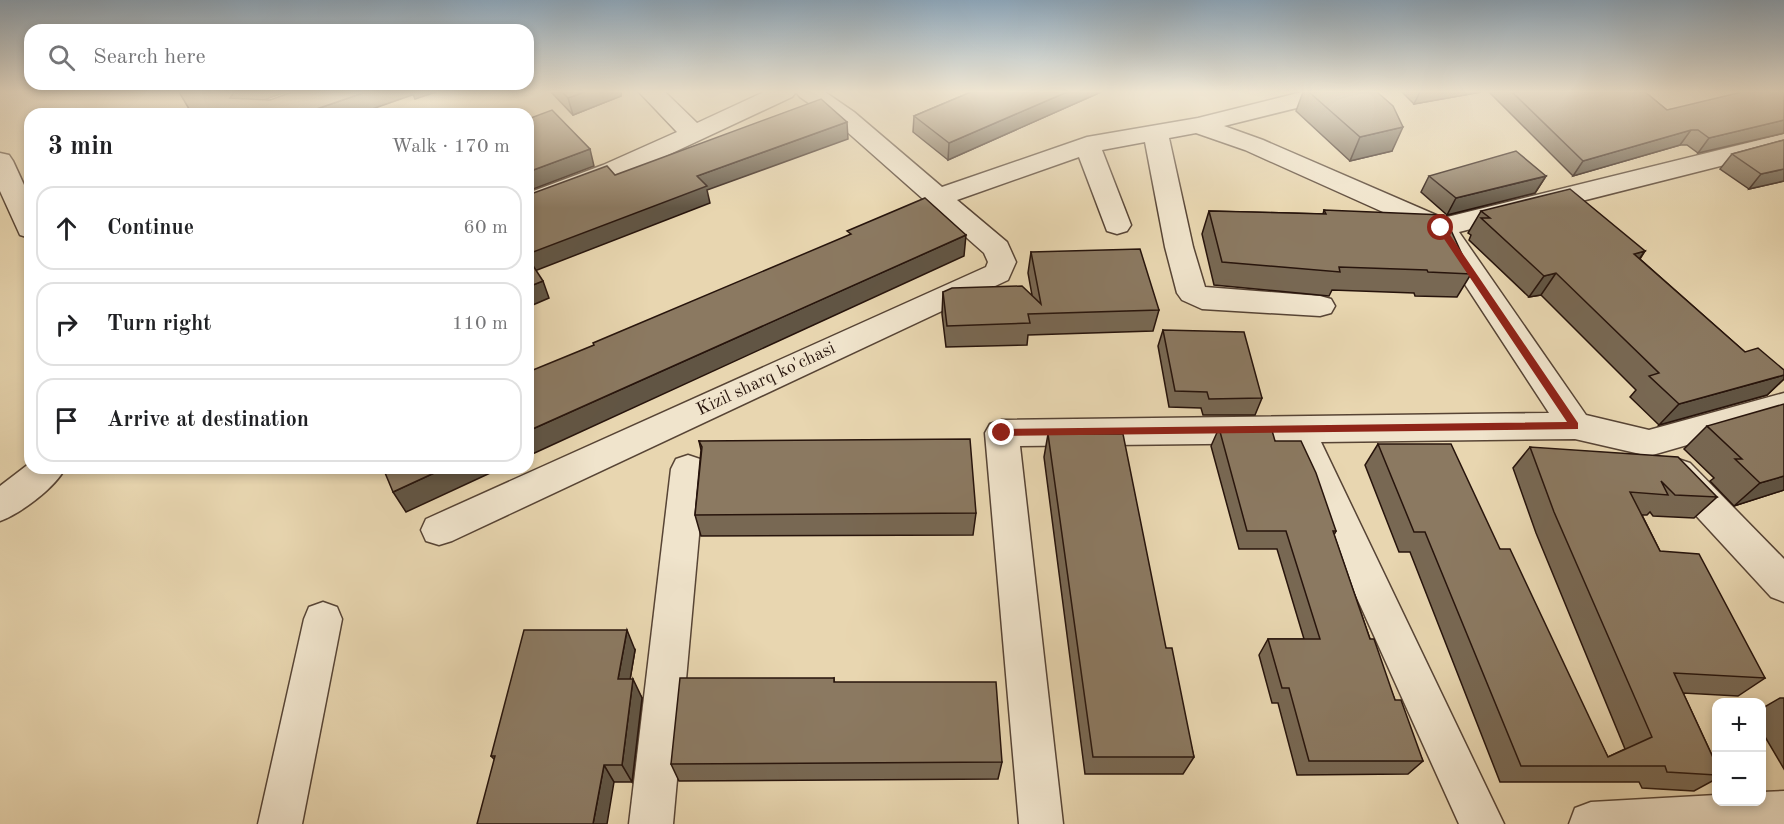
<!DOCTYPE html>
<meta charset="utf-8">
<style>
body{margin:0;font-family:"Old Standard TT",serif;background:#f2f2f2;color:#202124}
.controls{position:absolute;right:18px;bottom:18px;display:grid;overflow:hidden;border-radius:12px;box-shadow:0 3px 9px #0003}
.controls button{width:54px;height:54px;display:grid;place-items:center;padding:0;border:0;border-bottom:2px solid #e0e0e0;background:#fff;color:#202124;font:30px sans-serif}
.stop{position:absolute;width:18px;height:18px;margin:-14px;border:4px solid #8f2418;border-radius:50%;background:#fff}
.stop.end{background:#8f2418;border-color:#fff;box-shadow:0 2px 6px #0008}
.list{margin:0;padding:0;list-style:none}
h2{display:flex;justify-content:space-between;align-items:center;height:78px;margin:0;padding:0 24px;font-size:26px}
h2 small{font-size:20px;font-weight:400;color:#757577}
.list li{display:grid;grid-template-columns:39px 1fr auto;gap:18px;align-items:center;box-sizing:border-box;height:84px;margin:0 12px 12px;padding:0 12px;border:2px solid #e0e0e0;border-radius:18px}
.list b{display:block;font-size:22px;white-space:nowrap}
.list em{font-size:20px;font-style:normal;color:#757577}
.icon{flex:none;width:33px;height:33px;fill:none;stroke:currentColor;stroke-width:2;stroke-linecap:round;stroke-linejoin:round}
.map{position:relative;flex:none;width:1784px;height:824px;overflow:hidden}
.search{position:absolute;background:#fff;box-shadow:0 3px 9px #0003;left:24px;top:24px;width:510px;height:66px;display:flex;align-items:center;gap:15px;box-sizing:border-box;padding:0 21px;border-radius:18px;color:#757577;font-size:22px}
.panel{position:absolute;background:#fff;box-shadow:0 3px 9px #0003;left:24px;top:108px;width:510px;height:366px;border-radius:18px}
.map>svg:first-child{display:block}
.lines{fill:none;stroke-linecap:round;stroke-linejoin:round}
.minor-casing{stroke:#574435;stroke-width:3}
.minor{fill:#f0e4cc;fill-rule:evenodd}
.wall{fill:#786853;stroke:#27140c;stroke-width:1.5}
.shaded-wall{fill:#615544;stroke:#27140c;stroke-width:1.5}
.building{fill:#8b7961;stroke:#27140c;stroke-width:1.5}
.route{fill:#8f2418}
.labels{text-anchor:middle;dominant-baseline:central;stroke-width:4.5;stroke-linejoin:round;paint-order:stroke}
.street-label{font-size:18px;fill:#27140c;stroke:#f0e4cc}
</style>
<div class="map">
<svg width="1784" height="824" viewBox="0 0 1784 824">
<rect width="100%" height="100%" fill="#e8d6b0"/>
<filter id="stains"><feTurbulence type="fractalNoise" baseFrequency=".00333" numOctaves="4"/><feColorMatrix values="0 0 0 0 .2 0 0 0 0 .09 0 0 0 0 .02 0 0 0 .5 -.17"/></filter>
<radialGradient id="worn" r=".72"><stop offset=".6" stop-color="#630" stop-opacity="0"/><stop offset="1" stop-color="#630" stop-opacity=".3"/></radialGradient>
<g class="lines">
<g class="minor-casing">
<g id="minor">
<path d="M639 92H665L697 123 764 92H796L792 97 621 177 528 212V193L603 165 677 132Z"/>
<path d="M796 92H825L854 112 942 187 1087 137 1198 118 1302 92H1345L1341 97 1224 126 1263 140 1443 218 1784 134V150L1459 232 1586 415 1649 430 1784 393V417L1649 456 1575 439 1321 442 1504 824H1459L1287 443 1020 446 1063 824H1019L985 433 990 424 1002 420 1549 413 1432 234 1245 150 1196 133 1169 138 1193 247 1205 287 1320 296 1331 299 1335 306 1331 313 1320 316 1202 309 1182 300 1177 293 1165 247 1145 142 1102 150 1131 225 1127 231 1117 234 1107 231 1079 157 957 200 1007 242 1016 262 1008 280 452 541 439 545 426 541 421 530 426 519 986 267 988 262 984 253 836 122 800 97Z"/>
<path d="M0 153 9 155 13 161 30 198V238L20 235 0 191Z"/>
<path d="M688 455 700 459 705 469 673 824H629L671 469 676 459Z"/>
<path d="M1678 459 1690 463 1784 559V602L1771 597 1666 483 1661 473 1666 463Z"/>
<path d="M30 463V468H65C56 487 20 514 0 521V486Z"/>
<path d="M323 602 337 607 342 619 302 824H258L304 619 309 607Z"/>
<path d="M1784 791V824H1569L1575 808 1591 802 1716 795V802H1762V792Z"/>
</g>
</g>
<use href="#minor" class="minor"/>
</g>
<g class="wall">
<path d="M551 92H621V96L573 115Z"/>
<path d="M971 92H1101L948 160 913 132 914 116Z"/>
<path d="M1303 92H1377L1392 151 1350 161 1296 111Z"/>
<path d="M1402 92H1481L1414 104Z"/>
<path d="M1489 92H1645L1667 110 1784 92V133L1698 153 1687 145H1680L1573 176Z"/>
<path d="M1784 140V181L1749 189 1720 169 1732 154Z"/>
<path d="M1429 176H1546L1535 193 1447 215 1421 192Z"/>
<path d="M1324 210 1471 274 1457 297 1415 296 1414 293 1332 290 1329 296 1214 285 1202 234 1209 211 1323 214Z"/>
<path d="M1481 211 1645 251 1640 259 1745 352 1784 370V379L1767 395 1659 425 1630 397 1636 390 1541 295 1529 297 1469 240 1471 235 1468 233Z"/>
<path d="M1031 252 1159 310 1153 331 1028 335 1027 345 946 347 942 314 943 292 1032 295 1028 273Z"/>
<path d="M1163 330 1262 398 1255 415H1203L1201 408 1169 407 1158 346Z"/>
<path d="M1707 426 1784 490 1734 506 1710 481 1714 478 1684 449Z"/>
<path d="M1219 428 1275 441 1336 531 1334 535 1370 639 1395 700 1423 761 1408 774 1297 775 1278 703H1272L1259 655 1268 639H1304L1277 549H1239L1211 446Z"/>
<path d="M1048 434 1166 648 1194 757 1183 774H1085L1044 457Z"/>
<path d="M699 441 976 513 973 535 701 536 695 515 701 450Z"/>
<path d="M1378 444 1500 549 1608 757 1625 749 1536 533 1513 468 1530 447 1717 497 1694 518 1653 516 1650 512 1647 515H1642L1660 551 1765 678 1738 696 1683 693 1716 764V779L1694 791 1642 788 1639 782H1500L1410 552H1399L1365 465Z"/>
<path d="M635 650 630 679 642 698 632 782H614L494 759 491 756Z"/>
<path d="M834 678V682L1002 762 998 779 679 781 671 764Z"/>
<path d="M1780 698H1784V769L1761 730V709Z"/>
</g>
<g class="shaded-wall">
<path d="M234 92H286L244 107 230 98Z"/>
<path d="M366 92H410L412 95 358 114H302Z"/>
<path d="M412 92H436L415 99Z"/>
<path d="M585 92H621V96L573 115 568 98Z"/>
<path d="M1067 92H1101L948 160 949 143Z"/>
<path d="M1420 92H1481L1414 104Z"/>
<path d="M1784 120V133L1698 153 1709 138Z"/>
<path d="M847 122 848 139 707 190 710 203 532 272 528 261V254L697 176Z"/>
<path d="M1403 127 1392 151 1350 161 1360 137Z"/>
<path d="M1691 130 1680 145 1573 176 1583 161Z"/>
<path d="M590 149 594 166 528 191V172Z"/>
<path d="M1784 169V181L1749 189 1761 174Z"/>
<path d="M1546 176 1535 193 1447 215 1456 198Z"/>
<path d="M966 235 964 256 528 456V431Z"/>
<path d="M1645 251 1629 273 1634 254Z"/>
<path d="M1556 273 1541 295 1529 297 1544 276Z"/>
<path d="M543 281 549 298 528 307V287Z"/>
<path d="M1784 375V379L1767 395 1659 425 1679 404Z"/>
<path d="M445 468H501L406 512 393 492Z"/>
<path d="M1784 476V490L1734 506 1760 483Z"/>
<path d="M627 630 635 650 627 698 618 679Z"/>
<path d="M633 679 642 698 632 782 622 765Z"/>
<path d="M604 765 614 782 607 824H593Z"/>
</g>
<g class="building">
<path d="M179 92H234L230 98 270 100 292 92H366L302 114H192Z"/>
<path d="M562 92H585L568 98Z"/>
<path d="M971 92H1067L949 143 914 116Z"/>
<path d="M1309 92H1377L1393 106 1403 127 1360 137Z"/>
<path d="M1512 92H1645L1667 110 1742 92H1784V120L1709 138 1698 130H1691L1583 161Z"/>
<path d="M821 99 847 122 697 176 707 186 528 254V195L607 166 615 175Z"/>
<path d="M552 110 590 149 528 172V119Z"/>
<path d="M1784 140V169L1761 174 1732 154Z"/>
<path d="M1516 151 1546 176 1456 198 1429 176Z"/>
<path d="M1570 189 1645 251 1634 254 1745 352 1758 348 1784 370V375L1679 404 1649 376 1659 373 1556 273 1544 276 1481 218H1490L1481 211Z"/>
<path d="M925 198 966 235 528 431V372L594 345 593 343 851 234 847 231Z"/>
<path d="M1324 210 1444 215 1471 274 1428 272 1427 270 1339 267 1340 272 1222 262 1209 211 1326 214Z"/>
<path d="M1140 249 1159 310 1028 314 1030 323 947 326 943 292 952 288 1022 286 1041 304 1031 252Z"/>
<path d="M528 258 543 281 528 287Z"/>
<path d="M1163 330 1244 332 1262 398 1209 399 1207 392 1175 391Z"/>
<path d="M1784 404V476L1760 483 1735 459H1742L1707 426Z"/>
<path d="M1271 427 1275 441H1301L1316 473 1336 531H1333L1370 639H1374L1395 700H1401L1423 761H1309L1289 688H1282L1268 639H1320L1286 531H1247L1219 428Z"/>
<path d="M1048 434H1123L1166 648H1172L1194 757H1093Z"/>
<path d="M970 439 976 513 695 515 702 447 699 441Z"/>
<path d="M1378 444H1451L1500 549H1510L1608 757 1652 737 1554 512 1530 447 1678 457 1717 497 1675 495 1661 481 1668 495 1630 492 1660 551 1699 554 1765 678 1674 673 1716 764V775L1667 772 1665 766H1521L1425 532H1414Z"/>
<path d="M383 468H445L393 492Z"/>
<path d="M524 630H627L618 679H633L622 765H604L593 824H477L495 756H491Z"/>
<path d="M680 678H834V682H996L1002 762 671 764Z"/>
</g>
<linearGradient id="sky" x2="0" y2="1"><stop stop-color="#8da7bb"/><stop offset="0.44" stop-color="#f5eddb"/><stop offset="1" stop-color="#f5eddb" stop-opacity="0"/></linearGradient>
<rect width="1784" height="208" fill="url(#sky)"/>
<path class="route" d="M1438 226H1444L1578 423V429L1002 436 997 433 1002 429 1567 422 1438 230Z"/>
<g class="labels">
<g class="street-label">
<text transform="translate(766 379) rotate(-25)">Kizil sharq ko'chasi</text>
</g>
</g>
<rect width="100%" height="100%" filter="url(#stains)"/>
<rect width="100%" height="100%" fill="url(#worn)"/>
</svg>
<div class="controls">
<button>+</button>
<button>−</button>
</div>
<div class="stop" style="left:1441px;top:228px"></div>
<div class="stop end" style="left:1002px;top:433px"></div>
<div class="search"><svg class="icon" aria-label="search" viewBox="0 0 24 24"><circle cx="10" cy="10" r="6"/><path d="M15 15l6 6"/></svg>Search here</div>
<section class="panel">
<h2>3 min<small>Walk · 170 m</small></h2>
<ul class="list">
<li><svg class="icon" aria-label="ahead" viewBox="0 0 24 24"><path d="M12 20V5M6 11l6-6 6 6"/></svg><div><b>Continue</b></div><em>60 m</em></li>
<li><svg class="icon" aria-label="right" viewBox="0 0 24 24"><path d="M7 20v-9h11M14 6l5 5-5 5"/></svg><div><b>Turn right</b></div><em>110 m</em></li>
<li><svg class="icon" aria-label="arrive" viewBox="0 0 24 24"><path d="M6 21V4h12l-3 4 3 4H6"/></svg><div><b>Arrive at destination</b></div></li>
</ul>
</section>
</div>
